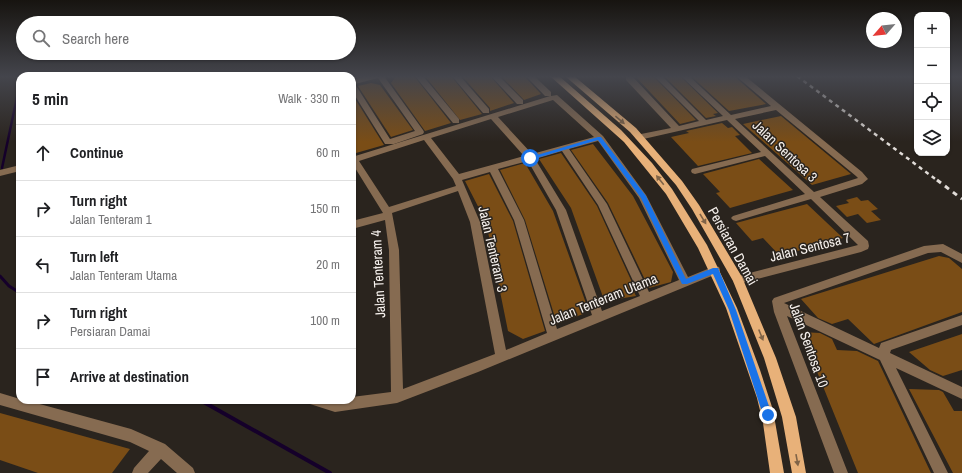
<!DOCTYPE html>
<meta charset="utf-8">
<style>
body{margin:0;font-family:"Archivo Narrow",sans-serif;background:#f6f6f6;color:#202124}
.controls{position:absolute;right:12px;top:12px;display:grid;overflow:hidden;border-radius:8px;box-shadow:0 1px 3px #0004}
.controls button{width:36px;height:36px;display:grid;place-items:center;padding:0;border:0;border-bottom:1px solid #e0e0e0;background:#fff;color:#202124;font:20px sans-serif}
.compass{position:absolute;left:866px;top:12px;width:36px;height:36px;border-radius:50%;background:#fff;box-shadow:0 1px 3px #0004;rotate:242deg}
.stop{position:absolute;width:12px;height:12px;margin:-9px;border:3px solid #1a73e8;border-radius:50%;background:#fff}
.stop.end{background:#1a73e8;border-color:#fff;box-shadow:0 1px 4px #0008}
.list{margin:0;padding:0;list-style:none}
h2{display:flex;justify-content:space-between;align-items:center;height:52px;margin:0;padding:0 16px;font-size:17px}
h2 small{font-size:13px;font-weight:400;color:#757577}
.list li{display:grid;grid-template-columns:26px 1fr auto;gap:12px;align-items:center;box-sizing:border-box;height:56px;padding:0 16px;border-top:1px solid #e0e0e0}
.list b{display:block;font-size:15px;white-space:nowrap}
.list p{margin:0;font-size:13px;white-space:nowrap;color:#757577}
.list em{font-size:13px;font-style:normal;color:#757577}
.icon{flex:none;width:22px;height:22px;fill:none;stroke:currentColor;stroke-width:2;stroke-linecap:round;stroke-linejoin:round}
.map{position:relative;flex:none;width:962px;height:473px;overflow:hidden}
.search{position:absolute;background:#fff;box-shadow:0 1px 3px #0004;left:16px;top:16px;width:340px;height:44px;display:flex;align-items:center;gap:10px;box-sizing:border-box;padding:0 14px;border-radius:22px;color:#757577;font-size:15px}
.panel{position:absolute;background:#fff;box-shadow:0 1px 3px #0004;left:16px;top:72px;width:340px;height:332px;border-radius:12px}
.map>svg:first-child{display:block}
.lines{fill:none;stroke-linecap:round;stroke-linejoin:round}
.stream-far2{stroke:#15002a;stroke-width:2.5}
.stream-far1{stroke:#15002a;stroke-width:3}
.stream{stroke:#15002a;stroke-width:4}
.building{fill:#7a4d16}
.minor{fill:#866b51;fill-rule:evenodd}
.major{fill:#e8b179;fill-rule:evenodd}
.rail-far1{stroke:#e1dcd8;stroke-width:2.5;stroke-dasharray:4 4;stroke-linecap:butt}
.rail{stroke:#e1dcd8;stroke-width:3;stroke-dasharray:5 5;stroke-linecap:butt}
.oneway{fill:#7f6347}
.route{fill:#1a73e8}
.labels{text-anchor:middle;dominant-baseline:central;stroke-width:3;stroke-linejoin:round;paint-order:stroke}
.street-label{font-size:14px;fill:#f6f1ed;stroke:#2a241e}
</style>
<div class="map">
<svg width="962" height="473" viewBox="0 0 962 473">
<rect width="100%" height="100%" fill="#2a241e"/>
<g class="lines">
<path class="stream-far2" d="M2 168 20 83"/>
<path class="stream-far1" d="M0 276 9 286 20 293"/>
<path class="stream" d="M200 400 330 473"/>
</g>
<g class="building">
<path d="M396 76H414L451 123 425 131 391 83Z"/>
<path d="M425 76H451L482 114 460 120Z"/>
<path d="M462 76H490L514 103 490 111V108Z"/>
<path d="M501 76H524L541 94 524 100Z"/>
<path d="M635 76H653L696 120 680 124Z"/>
<path d="M664 76H680L718 113 713 114 716 116 706 118Z"/>
<path d="M691 76H734L766 104 729 111Z"/>
<path d="M371 83 380 85 413 130 391 137 358 86Z"/>
<path d="M352 94 384 145 356 153 352 144Z"/>
<path d="M781 116 851 174 812 185 743 124Z"/>
<path d="M722 123 728 128 732 127 740 135 735 136 752 153 698 166 671 137 689 133 686 131Z"/>
<path d="M593 144 633 196 673 272 671 282 649 288 608 203 571 150Z"/>
<path d="M561 153 597 206 636 291 634 292 636 296 612 300 603 297 571 208 539 159Z"/>
<path d="M759 159 793 190 730 208 716 193 720 192 703 174Z"/>
<path d="M525 163 553 211 587 306 583 314 557 324 525 220 500 170Z"/>
<path d="M489 174 513 221 545 331 523 339 508 331 486 222 465 181Z"/>
<path d="M857 197 861 201 868 200 878 209 871 211 881 220 867 223 858 214 847 217 836 206 849 203 846 200Z"/>
<path d="M807 204 843 238 780 256 763 238 752 241 736 223Z"/>
<path d="M939 256 949 258 962 269V312L874 344 848 319 832 324 818 318 801 299Z"/>
<path d="M801 332 820 333 832 339 837 350 857 351 878 361 931 473H858Z"/>
<path d="M962 334V370L943 376 930 370 909 352Z"/>
<path d="M909 389 939 390 943 392 954 411H962V473H953Z"/>
<path d="M0 413 130 449 112 473H38L0 460Z"/>
</g>
<g class="lines">
<g class="minor">
<path d="M367 76H384L423 130 424 132 423 134 394 144H385L352 91V80ZM378 78 415 131 390 139 355 84Z"/>
<path d="M415 76H423L459 119V123H453Z"/>
<path d="M452 76H460L489 109V113H483Z"/>
<path d="M491 76H499L523 100V104H517Z"/>
<path d="M526 76H534L551 92V96L557 95 603 136 646 195 688 277 715 266 719 267 720 270 719 273 478 372 397 403 335 412 310 404 309 400H352V397L391 392 389 250 385 220 352 229V221L383 213 352 163V157L550 96H545ZM553 100 594 137 532 154 498 117ZM491 119 524 156 459 174 431 138ZM424 140 453 179 456 186 389 207 359 161ZM598 141 639 198 679 280 649 292 607 204 569 149ZM562 151 598 205 640 296 602 311 566 210 535 159ZM528 161 556 210 592 315 557 329 524 220 498 169ZM490 172 514 220 547 333 506 350 480 222 462 180ZM458 191 470 222 495 354 403 389 399 250 392 213Z"/>
<path d="M626 76H632L679 126 699 121 654 76H662L706 120 723 116 681 76H689L731 115 771 106 736 76H745L862 172 868 179 862 184 820 197 868 241 869 246 868 249 861 252 738 284 734 283 733 280 734 277 738 276 858 245 811 199 736 221 733 220 731 218 733 216 805 194 765 156 695 174 692 173 691 171 692 169 761 152 727 120 639 140 636 139 635 137 636 135 671 128 626 80ZM776 110 856 176 858 178 814 192 735 119Z"/>
<path d="M20 165V171L0 176V170Z"/>
<path d="M943 244 962 254V263L941 252 928 253 784 303 879 348 881 343 962 315V325L891 350 890 353 962 387V399L896 368 948 473H934L880 360 787 316 848 473H834L774 312 772 301 774 298 924 246Z"/>
<path d="M0 393 20 399V400H25L131 429 165 444 193 468 195 473H177L161 459 148 473H132L134 468 149 451 130 442 0 405Z"/>
</g>
<g class="major">
<path d="M550 76H559L621 130 652 163 672 189 707 245 737 308 760 370 773 410 784 473H770L763 423 757 398 726 308 698 248 666 194 624 142Z"/>
<path d="M565 76H574L636 128 682 181 699 205 742 277 776 358 796 417 806 473H792L782 417 764 358 733 281 692 209 676 185 630 132Z"/>
</g>
<path class="rail-far1" d="M797 76 938 181"/>
<path class="rail" d="M937 180 962 199"/>
</g>
<defs><path id="oneway-solid" d="M-6-.8H1V-3.2L6.5 0L1 3.2V.8H-6Z"/></defs>
<g class="oneway">
<use href="#oneway-solid" transform="translate(620 120) rotate(40)"/>
<use href="#oneway-solid" transform="translate(660 180) rotate(-129)"/>
<use href="#oneway-solid" transform="translate(703 219) rotate(59)"/>
<use href="#oneway-solid" transform="translate(761 335) rotate(68)"/>
<use href="#oneway-solid" transform="translate(797 460) rotate(80)"/>
</g>
<linearGradient id="sky" x2="0" y2="1"><stop stop-color="#171410"/><stop offset="0.54" stop-color="#44454c"/><stop offset="1" stop-color="#44454c" stop-opacity="0"/></linearGradient>
<rect width="962" height="142" fill="url(#sky)"/>
<path class="route" d="M598 137H601L646 196 686 279 713 268H718L736 310 772 415 771 418 768 419 765 418 763 415 729 310 713 274 687 284H682L641 198 598 140 530 160 527 158Z"/>
<g class="labels">
<g class="street-label">
<text transform="translate(785 151) rotate(43)">Jalan Sentosa 3</text>
<text transform="translate(733 246) rotate(61)">Persiaran Damai</text>
<text transform="translate(810 247) rotate(-14)">Jalan Sentosa 7</text>
<text transform="translate(493 249) rotate(77)">Jalan Tenteram 3</text>
<text transform="translate(378 274) rotate(-93)">Jalan Tenteram 4</text>
<text transform="translate(603 299) rotate(-22)">Jalan Tenteram Utama</text>
<text transform="translate(809 345) rotate(70)">Jalan Sentosa 10</text>
</g>
</g>
</svg>
<div class="controls">
<button>+</button>
<button>−</button>
<button><svg class="icon" aria-label="locate" viewBox="0 0 24 24"><circle cx="12" cy="12" r="6"/><path d="M12 2v4M12 18v4M2 12h4M18 12h4"/></svg></button>
<button><svg class="icon" aria-label="layers" viewBox="0 0 24 24"><path d="M12 4l9 5-9 5-9-5zM3 14l9 5 9-5"/></svg></button>
</div>
<svg class="compass" viewBox="-18 -18 36 36"><path d="M0-13l5 13h-10z" fill="#e53935"/><path d="M0 13l5-13h-10z" fill="#757577"/></svg>
<div class="stop" style="left:530px;top:158px"></div>
<div class="stop end" style="left:768px;top:415px"></div>
<div class="search"><svg class="icon" aria-label="search" viewBox="0 0 24 24"><circle cx="10" cy="10" r="6"/><path d="M15 15l6 6"/></svg>Search here</div>
<section class="panel">
<h2>5 min<small>Walk · 330 m</small></h2>
<ul class="list">
<li><svg class="icon" aria-label="ahead" viewBox="0 0 24 24"><path d="M12 20V5M6 11l6-6 6 6"/></svg><div><b>Continue</b></div><em>60 m</em></li>
<li><svg class="icon" aria-label="right" viewBox="0 0 24 24"><path d="M7 20v-9h11M14 6l5 5-5 5"/></svg><div><b>Turn right</b><p>Jalan Tenteram 1</p></div><em>150 m</em></li>
<li><svg class="icon" aria-label="left" viewBox="0 0 24 24"><path d="M17 20v-9H6M10 6l-5 5 5 5"/></svg><div><b>Turn left</b><p>Jalan Tenteram Utama</p></div><em>20 m</em></li>
<li><svg class="icon" aria-label="right" viewBox="0 0 24 24"><path d="M7 20v-9h11M14 6l5 5-5 5"/></svg><div><b>Turn right</b><p>Persiaran Damai</p></div><em>100 m</em></li>
<li><svg class="icon" aria-label="arrive" viewBox="0 0 24 24"><path d="M6 21V4h12l-3 4 3 4H6"/></svg><div><b>Arrive at destination</b></div></li>
</ul>
</section>
</div>
